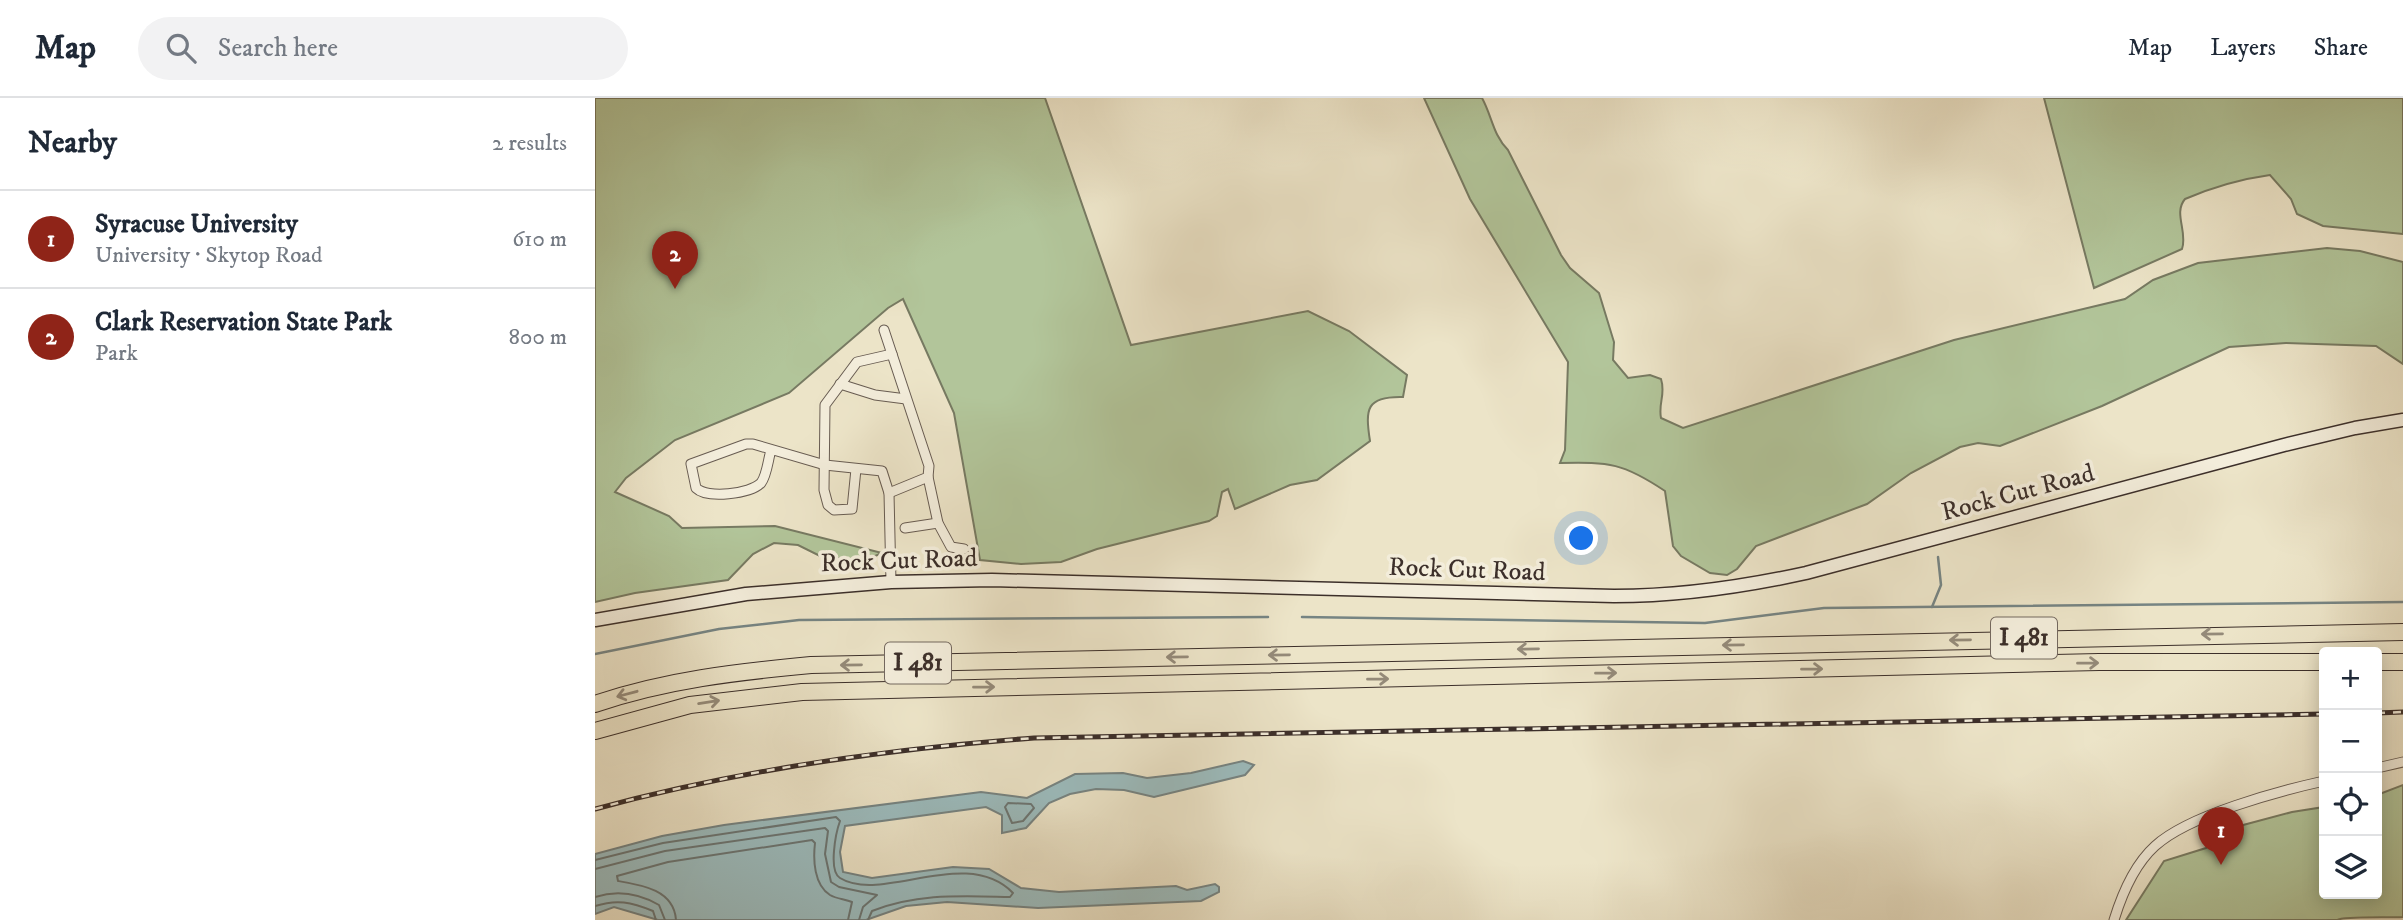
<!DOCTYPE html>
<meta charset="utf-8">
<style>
body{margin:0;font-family:"IM FELL DW Pica",serif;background:#f2f2f3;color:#1f2937}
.controls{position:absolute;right:21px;bottom:21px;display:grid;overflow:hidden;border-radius:7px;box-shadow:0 4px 18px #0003}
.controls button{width:63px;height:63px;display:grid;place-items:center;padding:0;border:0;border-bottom:2px solid #e0e1e3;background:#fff;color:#1f2937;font:35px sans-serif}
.you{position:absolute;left:987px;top:441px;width:24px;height:24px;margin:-18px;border:5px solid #fff;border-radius:50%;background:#1a73e8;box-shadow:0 0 0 10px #1a73e833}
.badge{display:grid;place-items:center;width:46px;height:46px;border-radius:50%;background:#8f2418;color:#fff;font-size:23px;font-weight:700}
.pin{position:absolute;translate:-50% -58px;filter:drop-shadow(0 2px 4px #0008)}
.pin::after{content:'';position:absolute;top:37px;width:24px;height:21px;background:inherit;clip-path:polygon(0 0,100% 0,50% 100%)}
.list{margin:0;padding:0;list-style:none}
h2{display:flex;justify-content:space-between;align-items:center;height:91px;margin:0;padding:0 28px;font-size:30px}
h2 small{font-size:23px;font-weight:400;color:#747a83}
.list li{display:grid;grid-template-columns:46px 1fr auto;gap:21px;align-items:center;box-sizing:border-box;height:98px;padding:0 28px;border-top:2px solid #e0e1e3}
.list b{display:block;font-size:26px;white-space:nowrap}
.list p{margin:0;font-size:23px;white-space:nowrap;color:#747a83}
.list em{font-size:23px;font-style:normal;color:#747a83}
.icon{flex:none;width:38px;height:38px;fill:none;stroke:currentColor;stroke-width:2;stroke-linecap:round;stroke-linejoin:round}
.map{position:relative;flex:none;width:1808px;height:822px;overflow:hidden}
header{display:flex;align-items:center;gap:42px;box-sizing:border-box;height:98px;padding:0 35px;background:#fff;border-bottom:2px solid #e0e1e3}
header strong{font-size:33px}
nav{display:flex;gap:38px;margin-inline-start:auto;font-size:24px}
.search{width:490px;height:63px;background:#f2f2f3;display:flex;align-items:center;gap:18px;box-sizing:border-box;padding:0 24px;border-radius:38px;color:#747a83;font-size:26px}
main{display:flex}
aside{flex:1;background:#fff}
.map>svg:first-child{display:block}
.green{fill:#b2c59a;stroke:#777a62;stroke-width:2}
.water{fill:#9cbcbe;stroke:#768483;stroke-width:2}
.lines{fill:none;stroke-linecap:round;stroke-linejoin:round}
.shore{stroke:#6c7674;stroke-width:2}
.stream{stroke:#768483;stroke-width:2.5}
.street-casing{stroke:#685c52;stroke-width:11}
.secondary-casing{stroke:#3c2f2a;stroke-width:15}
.highway-casing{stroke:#3c2f2a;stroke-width:18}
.street{stroke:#f3eddb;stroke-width:9}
.secondary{stroke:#f3eddb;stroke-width:12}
.highway{stroke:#ece4c8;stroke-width:16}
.rail-casing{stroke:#3c2f2a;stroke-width:5}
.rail{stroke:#f3eddb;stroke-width:2.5;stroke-dasharray:8;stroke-linecap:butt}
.oneway{stroke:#948a79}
.labels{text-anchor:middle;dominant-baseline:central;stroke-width:7;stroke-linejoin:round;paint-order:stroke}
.shield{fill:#f3eddb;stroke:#73685f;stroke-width:2}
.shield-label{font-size:24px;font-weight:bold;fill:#3c2f2a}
.street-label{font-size:26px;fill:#3c2f2a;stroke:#f3eddb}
</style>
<header>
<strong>Map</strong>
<div class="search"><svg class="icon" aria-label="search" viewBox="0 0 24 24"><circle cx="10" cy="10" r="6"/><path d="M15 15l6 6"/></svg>Search here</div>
<nav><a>Map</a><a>Layers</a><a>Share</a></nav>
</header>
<main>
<aside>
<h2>Nearby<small>2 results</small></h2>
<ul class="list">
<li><span class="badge">1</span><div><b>Syracuse University</b><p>University · Skytop Road</p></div><em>610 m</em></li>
<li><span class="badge">2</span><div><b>Clark Reservation State Park</b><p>Park</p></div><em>800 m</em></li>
</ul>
</aside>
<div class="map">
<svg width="1808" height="822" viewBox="0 0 1808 822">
<rect width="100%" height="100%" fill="#ece4c8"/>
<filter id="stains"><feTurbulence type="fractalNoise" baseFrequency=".00286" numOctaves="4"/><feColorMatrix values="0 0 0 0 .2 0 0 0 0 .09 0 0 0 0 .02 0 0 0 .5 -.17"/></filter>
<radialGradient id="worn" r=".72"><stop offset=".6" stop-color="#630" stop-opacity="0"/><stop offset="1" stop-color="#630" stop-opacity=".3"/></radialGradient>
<g class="green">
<path d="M0 0H450L536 247 713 213 754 233 812 277 808 299C771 298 770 311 775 343L722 382 695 387 640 411 633 391 627 394 622 418 614 423 502 451 466 464 426 466 385 462 359 315 308 201 293 210 194 295 80 342 31 380 20 394 74 418 87 430 180 428 287 455 271 462 227 459 203 447 179 445 158 456 133 482 40 495 0 504Z"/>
<path d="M829 0H887C897 18 898 37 913 52L966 157 975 170 1004 195 1019 244 1018 262 1033 280 1055 277 1066 281C1071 296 1063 305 1066 320L1088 330 1359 242 1530 201 1558 182 1603 165 1732 150 1765 153 1808 164V266L1781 248 1691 245 1634 249 1507 308 1405 348 1383 345 1365 349 1316 375 1272 406 1161 448 1142 471 1132 477 1115 475 1086 458 1078 448 1070 393C1028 365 1015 364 965 365L970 352 973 264 875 101Z"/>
<path d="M1449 0H1808V136L1728 128 1702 116 1696 101 1675 77C1646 81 1618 89 1590 101 1578 115 1593 134 1587 151L1499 190Z"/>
<path d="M1808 687V819C1794 820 1749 818 1742 822H1531L1569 763 1611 750 1637 730 1697 714 1729 709V796H1782V697Z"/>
</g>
<path class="water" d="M648 663 659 667 650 677 559 699 529 692 501 691 475 696 454 705 431 730 407 735V717L391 709 250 728 245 754 248 774 277 780 358 769 394 771 426 790 464 794 581 788 592 792 620 786 624 789V794L606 803 443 810 352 804 311 808 271 822H63L19 809 0 816V756L67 738 129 727 386 694 432 700 480 676 528 675 552 680 596 675Z"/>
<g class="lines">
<g class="shore">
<path d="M413 705 436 706 439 710 428 723 417 725 410 709Z"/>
<path d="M0 762 68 745 241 719 245 723C241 734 233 773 245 780 287 806 371 747 418 795L415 799C366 798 323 795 277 813L273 822"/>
<path d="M0 771 70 753 230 730 233 733 230 756 236 784 244 789 282 797 268 809 264 822"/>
<path d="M0 799C22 792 43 795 64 807L70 822"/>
<path d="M0 808C22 801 36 804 58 813L61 822"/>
<path d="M81 822C79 792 47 787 23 783L22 778 73 764 217 742 220 745C218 762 219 787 235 797 242 801 250 801 257 804L253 822"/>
</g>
<g class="stream">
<path d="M1337 509 1346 487 1343 459"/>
<path d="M707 519 1110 525 1229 510 1808 504"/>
<path d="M0 556 124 531 204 522 673 519"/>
</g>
<g class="street-casing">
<g id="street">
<path d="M289 232 334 368 333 379 294 395"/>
<path d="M245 286 280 297 311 301"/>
<path d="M176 352C173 362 172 377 166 385 155 396 112 401 101 390L96 366 151 346H158L230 367 287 373 294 395 296 484"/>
<path d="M261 371 257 411 239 412 233 407 229 392 230 307 262 264 297 256"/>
<path d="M333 379 343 425 356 449 369 451"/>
<path d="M310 430 343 425"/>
<path d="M1782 670 1808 664"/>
<path d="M1519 822C1527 796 1539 767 1560 748 1594 717 1684 693 1729 683"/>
</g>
</g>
<g class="secondary-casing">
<path id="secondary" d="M0 522 151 496 296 484 397 482 1019 498C1084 498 1147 489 1211 475L1689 347 1760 330 1808 322"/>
</g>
<g class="highway-casing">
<g id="highway">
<path d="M1782 564H1808"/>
<path d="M0 606C70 582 142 574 216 567L1808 534"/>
<path d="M0 633 95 607 207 594 1504 564H1729"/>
</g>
</g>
<use href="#street" class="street"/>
<use href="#secondary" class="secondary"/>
<use href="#highway" class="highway"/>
<g class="rail-casing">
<g id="rail">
<path d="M1782 615 1808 614"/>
<path d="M0 711C144 672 290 651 439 640L1729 616"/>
</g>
</g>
<use href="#rail" class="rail"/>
</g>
<defs><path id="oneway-shaft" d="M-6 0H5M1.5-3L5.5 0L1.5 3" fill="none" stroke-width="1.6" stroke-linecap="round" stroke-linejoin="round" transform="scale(1.75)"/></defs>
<g class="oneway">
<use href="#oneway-shaft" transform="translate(1617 536) rotate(179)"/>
<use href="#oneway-shaft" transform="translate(1365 542) rotate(179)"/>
<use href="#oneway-shaft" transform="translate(1138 547) rotate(179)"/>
<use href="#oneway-shaft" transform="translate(933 551) rotate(179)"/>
<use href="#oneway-shaft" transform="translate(684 557) rotate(179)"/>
<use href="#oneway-shaft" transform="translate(582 559) rotate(179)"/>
<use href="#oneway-shaft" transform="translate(1493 565) rotate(-1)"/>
<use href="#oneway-shaft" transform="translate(256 567) rotate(179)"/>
<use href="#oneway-shaft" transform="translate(1217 571) rotate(-1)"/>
<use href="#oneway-shaft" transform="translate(1011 575) rotate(-1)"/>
<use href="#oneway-shaft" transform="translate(783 581) rotate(-1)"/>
<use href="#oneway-shaft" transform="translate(389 589) rotate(-1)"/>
<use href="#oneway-shaft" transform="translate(32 596) rotate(165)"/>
<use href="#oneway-shaft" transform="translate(114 604) rotate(-9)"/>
</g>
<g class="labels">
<g class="shield">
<rect x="1396" y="519.5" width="66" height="41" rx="5"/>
<rect x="290" y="544.5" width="66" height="41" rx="5"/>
</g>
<g class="shield-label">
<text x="1429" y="540">I 481</text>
<text x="323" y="565">I 481</text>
</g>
<g class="street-label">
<text transform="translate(1423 395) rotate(-15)">Rock Cut Road</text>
<text transform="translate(304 463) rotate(-2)">Rock Cut Road</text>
<text transform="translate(872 472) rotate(2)">Rock Cut Road</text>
</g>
</g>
<rect width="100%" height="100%" filter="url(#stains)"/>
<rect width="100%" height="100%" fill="url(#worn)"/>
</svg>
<div class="controls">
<button>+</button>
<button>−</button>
<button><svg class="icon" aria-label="locate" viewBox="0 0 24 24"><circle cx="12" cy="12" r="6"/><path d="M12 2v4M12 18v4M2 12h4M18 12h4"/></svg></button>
<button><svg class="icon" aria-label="layers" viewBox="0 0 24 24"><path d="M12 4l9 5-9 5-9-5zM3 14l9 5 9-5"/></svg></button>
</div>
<div class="you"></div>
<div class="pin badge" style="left:1626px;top:767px">1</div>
<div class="pin badge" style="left:80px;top:191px">2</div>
</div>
</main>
